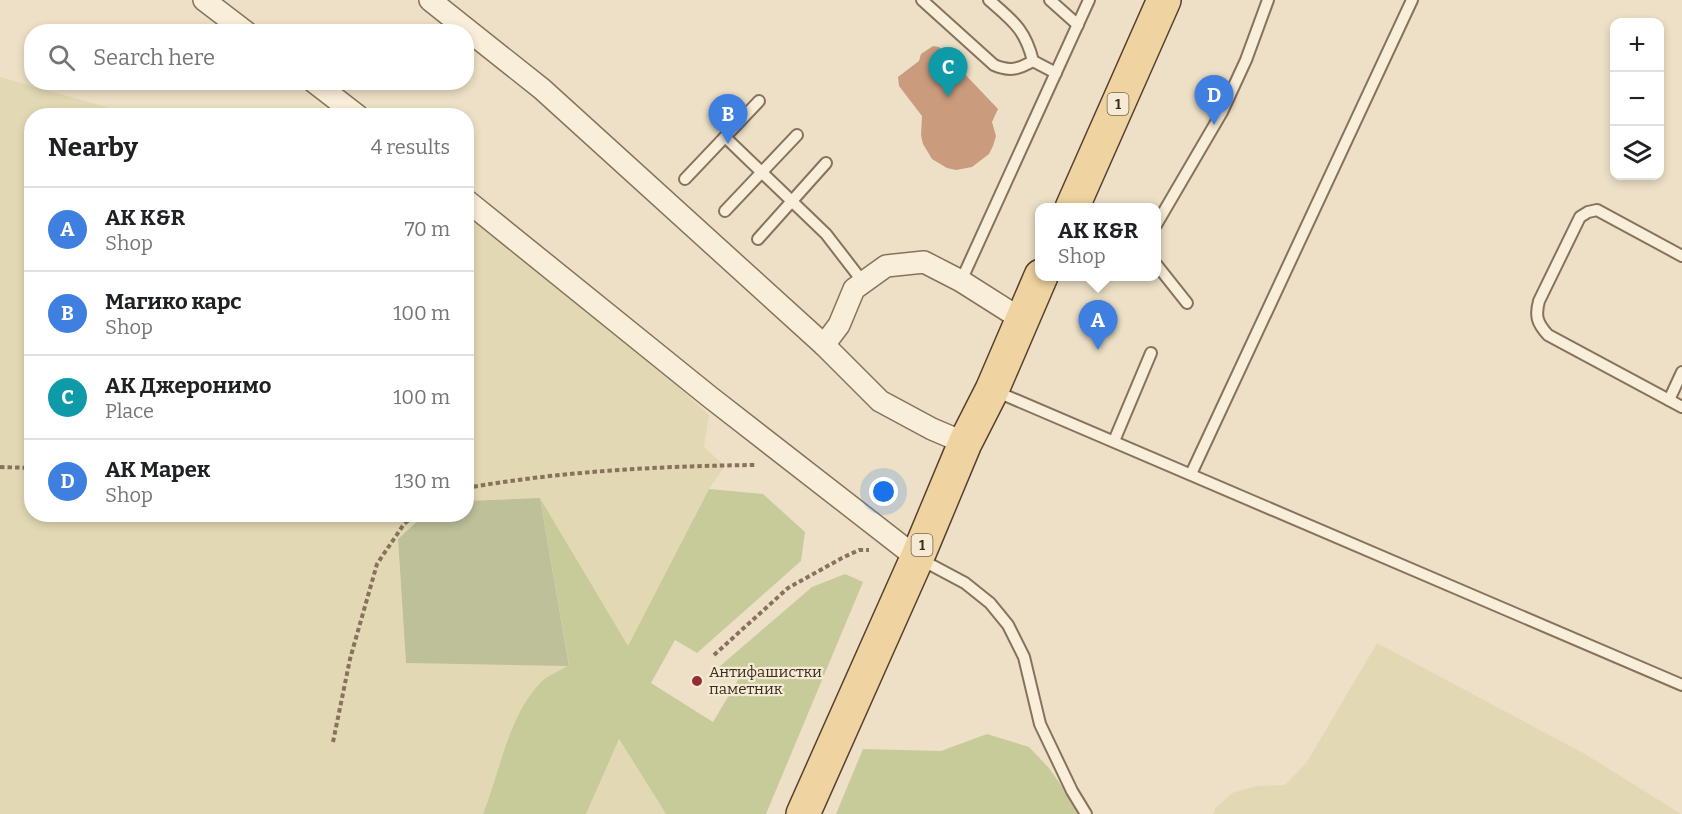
<!DOCTYPE html>
<meta charset="utf-8">
<style>
body{margin:0;font-family:Bitter,serif;background:#f2f2f2;color:#202124}
.controls{position:absolute;right:18px;top:18px;display:grid;overflow:hidden;border-radius:12px;box-shadow:0 3px 9px #0003}
.controls button{width:54px;height:54px;display:grid;place-items:center;padding:0;border:0;border-bottom:2px solid #e0e0e0;background:#fff;color:#202124;font:30px sans-serif}
.you{position:absolute;left:884px;top:492px;width:21px;height:21px;margin:-15px;border:4px solid #fff;border-radius:50%;background:#1a73e8;box-shadow:0 0 0 9px #1a73e833}
.badge{display:grid;place-items:center;width:39px;height:39px;border-radius:50%;background:#b45309;color:#fff;font-size:20px;font-weight:700}
.pin{position:absolute;translate:-50% -50px;filter:drop-shadow(0 2px 3px #0008)}
.pin::after{content:'';position:absolute;top:32px;width:21px;height:18px;background:inherit;clip-path:polygon(0 0,100% 0,50% 100%)}
.popup{position:absolute;left:1035px;top:203px;width:126px;height:78px;box-sizing:border-box;display:grid;place-content:center;border-radius:12px;background:#fff;filter:drop-shadow(0 2px 4px #0005);font-size:20px;white-space:nowrap;color:#757577}
.popup b{font-size:22px;color:#202124}
.popup::after{content:'';position:absolute;left:50%;top:100%;margin-left:-12px;border:12px solid transparent;border-top-color:#fff}
.list{margin:0;padding:0;list-style:none}
h2{display:flex;justify-content:space-between;align-items:center;height:78px;margin:0;padding:0 24px;font-size:26px}
h2 small{font-size:20px;font-weight:400;color:#757577}
.list li{display:grid;grid-template-columns:39px 1fr auto;gap:18px;align-items:center;box-sizing:border-box;height:84px;padding:0 24px;border-top:2px solid #e0e0e0}
.list b{display:block;font-size:22px;white-space:nowrap}
.list p{margin:0;font-size:20px;white-space:nowrap;color:#757577}
.list em{font-size:20px;font-style:normal;color:#757577}
.icon{flex:none;width:33px;height:33px;fill:none;stroke:currentColor;stroke-width:2;stroke-linecap:round;stroke-linejoin:round}
.map{position:relative;flex:none;width:1682px;height:814px;overflow:hidden}
.search{position:absolute;background:#fff;box-shadow:0 3px 9px #0003;left:24px;top:24px;width:450px;height:66px;display:flex;align-items:center;gap:15px;box-sizing:border-box;padding:0 21px;border-radius:24px;color:#757577;font-size:22px}
.panel{position:absolute;background:#fff;box-shadow:0 3px 9px #0003;left:24px;top:108px;width:450px;height:414px;border-radius:24px}
.map>svg:first-child{display:block}
.farmland{fill:#e2d9b4}
.green{fill:#c7cb9a}
.cemetery{fill:#bdc099}
.building{fill:#ca9b7d}
.lines{fill:none;stroke-linecap:round;stroke-linejoin:round}
.lane-casing{stroke:#88725c;stroke-width:14}
.street-casing{stroke:#88725c;stroke-width:24}
.primary-casing{stroke:#564030;stroke-width:36}
.path{stroke:#88725c;stroke-width:4;stroke-dasharray:4.5 3;stroke-linecap:butt}
.lane{stroke:#f8eed9;stroke-width:10}
.street{stroke:#f8eed9;stroke-width:21}
.primary{stroke:#efd3a0;stroke-width:33}
.poi-dot{fill:#952e32;stroke:#f5ebd5;stroke-width:2}
.labels{text-anchor:middle;dominant-baseline:central;stroke-width:4.5;stroke-linejoin:round;paint-order:stroke}
.shield{fill:#f5ebd5;stroke:#716556;stroke-width:1.5}
.shield-label{font-size:14px;font-weight:bold;fill:#392b20}
.poi-label{font-size:15px;fill:#392b20;stroke:#f5ebd5;text-anchor:start}
</style>
<div class="map">
<svg width="1682" height="814" viewBox="0 0 1682 814">
<rect width="100%" height="100%" fill="#ede0c6"/>
<g class="farmland">
<path d="M0 77 135 115 32 116V514L424 515 398 539 406 663 569 666 542 681 483 814H0Z"/>
<path d="M466 215 649 360 709 415 704 447 725 466 709 489 628 647 540 498 467 501Z"/>
<path d="M1377 643 1585 754 1681 814H1213L1215 809 1232 793 1257 786 1285 785 1307 762Z"/>
<path d="M618 738 666 814H586Z"/>
</g>
<g class="green">
<path d="M709 489 763 494 805 532 801 561 697 653 675 640 651 683 713 722 738 680 719 667 812 587 845 574 863 582 766 814H666L619 739 586 814H483C501 770 507 718 541 682 548 675 560 671 569 665L540 498 628 646Z"/>
<path d="M987 734 1029 747 1049 768 1081 814H836L863 749 941 751Z"/>
</g>
<path class="cemetery" d="M540 498 569 666 406 663 398 539 424 515 466 514 467 501Z"/>
<path class="building" d="M933 46 939 47 998 109 992 122 996 136 993 146 989 154 972 167 956 170 947 168 932 159 923 144 921 135 922 116 899 86 898 77 919 61 921 54Z"/>
<g class="lines">
<g class="lane-casing">
<g id="lane">
<path d="M922 0 994 65C1010 72 1019 69 1033 61"/>
<path d="M989 0C1013 21 1025 29 1033 61L1056 73"/>
<path d="M1050 0 1078 25"/>
<path d="M725 137 826 234 863 282"/>
<path d="M685 179 759 101"/>
<path d="M725 211 797 135"/>
<path d="M1156 225 1222 112 1246 60 1268 0"/>
<path d="M758 239 826 163"/>
<path d="M1682 256 1597 210 1588 212 1580 217 1539 301C1535 316 1537 323 1548 335L1682 407"/>
<path d="M1156 264 1187 303"/>
<path d="M961 281 1089 0"/>
<path d="M995 391 1682 685"/>
<path d="M1669 400 1682 372"/>
<path d="M1114 441 1151 353"/>
<path d="M1191 474 1412 0"/>
<path d="M920 559 965 583 990 603 1008 625 1024 657 1040 724 1072 791 1086 814"/>
</g>
</g>
<g class="street-casing">
<g id="street">
<path d="M204 0 246 32"/>
<path d="M430 0 542 89 824 345"/>
<path d="M314 82 358 116"/>
<path d="M466 200 710 397 917 558"/>
<path d="M965 443 932 429 880 401 824 345 839 325 854 289 886 266 924 262 961 281 1021 319"/>
</g>
</g>
<g class="primary-casing">
<g id="primary">
<path d="M1072 208 1164 0"/>
<path d="M803 814 917 558 965 443 992 390 1041 276"/>
</g>
</g>
<g class="path">
<path d="M0 467 32 468"/>
<path d="M466 488C563 471 660 466 757 465"/>
<path d="M714 655 788 588 842 558 859 550H869"/>
<path d="M333 742 350 659 377 564 404 524 416 514"/>
</g>
<use href="#lane" class="lane"/>
<use href="#street" class="street"/>
<use href="#primary" class="primary"/>
</g>
<circle class="poi-dot" cx="697" cy="681" r="6"/>
<g class="labels">
<g class="shield">
<rect x="1107.5" y="93" width="21" height="22" rx="4.5"/>
<rect x="911.5" y="534" width="21" height="22" rx="4.5"/>
</g>
<g class="shield-label">
<text x="1118" y="104">1</text>
<text x="922" y="545">1</text>
</g>
<g class="poi-label">
<text x="709" y="672">Антифашистки<tspan x="709" dy="17">паметник</tspan></text>
</g>
</g>
</svg>
<div class="controls">
<button>+</button>
<button>−</button>
<button><svg class="icon" aria-label="layers" viewBox="0 0 24 24"><path d="M12 4l9 5-9 5-9-5zM3 14l9 5 9-5"/></svg></button>
</div>
<div class="you"></div>
<div class="pin badge" style="left:1098px;top:350px;background:#3f7fe0">A</div>
<div class="popup"><b>AK K&amp;R</b>Shop</div>
<div class="pin badge" style="left:728px;top:144px;background:#3f7fe0">B</div>
<div class="pin badge" style="left:948px;top:97px;background:#0f9aa8">C</div>
<div class="pin badge" style="left:1214px;top:125px;background:#3f7fe0">D</div>
<div class="search"><svg class="icon" aria-label="search" viewBox="0 0 24 24"><circle cx="10" cy="10" r="6"/><path d="M15 15l6 6"/></svg>Search here</div>
<section class="panel">
<h2>Nearby<small>4 results</small></h2>
<ul class="list">
<li><span class="badge" style="background:#3f7fe0">A</span><div><b>AK K&amp;R</b><p>Shop</p></div><em>70 m</em></li>
<li><span class="badge" style="background:#3f7fe0">B</span><div><b>Магико карс</b><p>Shop</p></div><em>100 m</em></li>
<li><span class="badge" style="background:#0f9aa8">C</span><div><b>АК Джеронимо</b><p>Place</p></div><em>100 m</em></li>
<li><span class="badge" style="background:#3f7fe0">D</span><div><b>АК Марек</b><p>Shop</p></div><em>130 m</em></li>
</ul>
</section>
</div>
